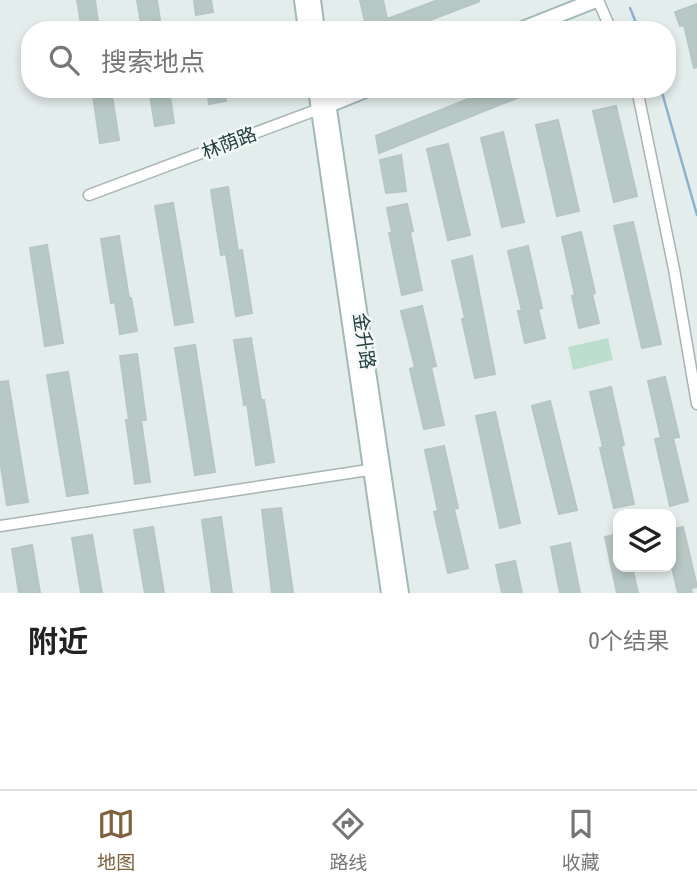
<!DOCTYPE html>
<html lang="zh">
<meta charset="utf-8">
<style>
body{margin:0;font-family:"Fira Sans Condensed","Noto Sans SC",sans-serif;background:#f2f2f2;color:#222}
.controls{position:absolute;right:21px;bottom:21px;display:grid;overflow:hidden;border-radius:14px;box-shadow:0 4px 10px #0003}
.controls button{width:63px;height:63px;display:grid;place-items:center;padding:0;border:0;border-bottom:2px solid #e0e0e0;background:#fff;color:#222;font:35px sans-serif}
.list{margin:0;padding:0;list-style:none}
h2{display:flex;justify-content:space-between;align-items:center;height:91px;margin:0;padding:0 28px;font-size:30px}
h2 small{font-size:23px;font-weight:400;color:#767676}
.icon{flex:none;width:38px;height:38px;fill:none;stroke:currentColor;stroke-width:2;stroke-linecap:round;stroke-linejoin:round}
.map{position:relative;flex:none;width:697px;height:593px;overflow:hidden}
.search{position:absolute;background:#fff;box-shadow:0 4px 10px #0003;left:21px;right:21px;top:21px;height:77px;display:flex;align-items:center;gap:18px;box-sizing:border-box;padding:0 24px;border-radius:28px;color:#767676;font-size:26px}
.sheet{height:196px;background:#fff}
nav{display:flex;justify-content:space-around;align-items:center;box-sizing:border-box;height:98px;border-top:2px solid #e0e0e0;background:#fff;font-size:19px;color:#767676}
nav a{display:grid;justify-items:center;gap:4px}
nav .on{color:#7f613d}
.map>svg:first-child{display:block}
.pitch{fill:#bcdecf}
.lines{fill:none;stroke-linecap:round;stroke-linejoin:round}
.stream{stroke:#8cb2d1;stroke-width:2.5}
.building{fill:#b8c8c5;stroke:#b6c6c4;stroke-width:2}
.street-casing{stroke:#a6b5b4;stroke-width:13}
.secondary-casing{stroke:#a1b9b7;stroke-width:18}
.street{stroke:#fff;stroke-width:10}
.secondary{stroke:#fff;stroke-width:14}
.labels{text-anchor:middle;dominant-baseline:central;stroke-width:5;stroke-linejoin:round;paint-order:stroke}
.street-label{font-size:19px;fill:#233e3e;stroke:#f4f9f8}
</style>
<div class="map">
<svg width="697" height="593" viewBox="0 0 697 593">
<rect width="100%" height="100%" fill="#e3edeb"/>
<path class="pitch" d="M608 338 613 360 573 370 568 347Z"/>
<g class="lines">
<g class="stream">
<path d="M630 8 639 30"/>
<path d="M661 89 697 215"/>
</g>
</g>
<g class="building">
<path d="M77 0H95L99 30H82Z"/>
<path d="M137 0H157L160 20 141 23Z"/>
<path d="M194 0H211L213 12 196 15Z"/>
<path d="M360 0H383L387 19 438 0 480 1 404 30H367Z"/>
<path d="M697 4V67L694 68 684 25 680 26 675 12Z"/>
<path d="M92 89H111L119 140 100 143Z"/>
<path d="M149 89H169L174 123 155 126Z"/>
<path d="M207 89H224L226 101 209 104Z"/>
<path d="M493 89 537 90 379 153 376 136Z"/>
<path d="M616 106 637 196 614 202 593 111Z"/>
<path d="M558 120 579 211 557 216 536 125Z"/>
<path d="M503 132 524 222 502 227 481 138Z"/>
<path d="M448 144 470 235 448 240 427 149Z"/>
<path d="M401 155 406 191 386 193 380 160Z"/>
<path d="M228 187 238 251 242 250 252 313 236 316 226 254 221 255 211 190Z"/>
<path d="M173 203 193 322 175 325 155 206Z"/>
<path d="M407 204 413 231 410 232 422 290 402 295 389 233H392L387 208Z"/>
<path d="M633 222 661 344 642 348 614 226Z"/>
<path d="M581 232 595 293 592 294 599 323 579 328 572 296 575 295 562 237Z"/>
<path d="M119 236 129 298H131L137 331 120 334 115 302 111 303 101 239Z"/>
<path d="M47 245 63 343 45 346 30 248Z"/>
<path d="M528 246 542 308 538 309 545 338 525 343 518 311H522L508 251Z"/>
<path d="M472 256 495 374 475 378 462 319 465 318 452 261Z"/>
<path d="M422 306 436 366 431 367 444 425 424 429 410 369 415 367 401 311Z"/>
<path d="M251 338 261 400H264L274 462 256 465 247 404 244 405 234 340Z"/>
<path d="M195 345 215 472 195 475 175 348Z"/>
<path d="M137 354 146 420H141L150 482 135 484 126 420H129L120 356Z"/>
<path d="M68 372 88 493 67 496 47 375Z"/>
<path d="M665 377 679 437 673 438 688 501 670 506 655 439 661 438 648 381Z"/>
<path d="M8 381 28 502 7 505 0 460V382Z"/>
<path d="M611 387 624 445 621 446 634 504 614 508 600 448 603 447 590 392Z"/>
<path d="M550 401 577 510 559 514 532 406Z"/>
<path d="M495 412 520 523 500 528 476 416Z"/>
<path d="M444 446 458 508 454 509 468 568 448 573 434 512 438 511 425 450Z"/>
<path d="M281 508 293 593H272L262 510Z"/>
<path d="M221 517 232 593H212L202 520Z"/>
<path d="M153 527 164 593H145L134 530Z"/>
<path d="M683 527 697 587 691 588 692 593H678L671 563V530Z"/>
<path d="M618 534V567H632L638 593H617L605 537Z"/>
<path d="M92 535 102 593H81L72 538Z"/>
<path d="M570 543 580 593H560L551 547Z"/>
<path d="M32 545 40 593H19L12 549Z"/>
<path d="M515 561 522 593H502L496 565Z"/>
</g>
<g class="lines">
<g class="street-casing">
<g id="street">
<path d="M598 0 611 30"/>
<path d="M637 89 674 269 697 404"/>
<path d="M89 195 319 109"/>
<path d="M0 526 375 469"/>
</g>
</g>
<g class="secondary-casing">
<g id="secondary">
<path d="M302 0 306 30"/>
<path d="M313 0 317 30"/>
<path d="M520 30 596 0"/>
<path d="M316 89 389 593"/>
<path d="M326 89 401 593"/>
<path d="M321 108 368 89"/>
</g>
</g>
<use href="#street" class="street"/>
<use href="#secondary" class="secondary"/>
</g>
<g class="labels">
<g class="street-label">
<text transform="translate(229 143) rotate(-21)">林荫路</text>
<text transform="translate(364 341) rotate(82)">金升路</text>
</g>
</g>
</svg>
<div class="controls">
<button><svg class="icon" aria-label="layers" viewBox="0 0 24 24"><path d="M12 4l9 5-9 5-9-5zM3 14l9 5 9-5"/></svg></button>
</div>
<div class="search"><svg class="icon" aria-label="search" viewBox="0 0 24 24"><circle cx="10" cy="10" r="6"/><path d="M15 15l6 6"/></svg>搜索地点</div>
</div>
<section class="sheet">
<h2>附近<small>0个结果</small></h2>
<ul class="list">
</ul>
</section>
<nav>
<a class="on"><svg class="icon" aria-label="map" viewBox="0 0 24 24"><path d="M3 6l6-2 6 2 6-2v14l-6 2-6-2-6 2zM9 4v14M15 6v14"/></svg>地图</a>
<a><svg class="icon" aria-label="directions" viewBox="0 0 24 24"><path d="M12 3l9 9-9 9-9-9zM9 14v-3h6M13 9l2 2-2 2"/></svg>路线</a>
<a><svg class="icon" aria-label="saved" viewBox="0 0 24 24"><path d="M7 4h10v16l-5-4-5 4z"/></svg>收藏</a>
</nav>
